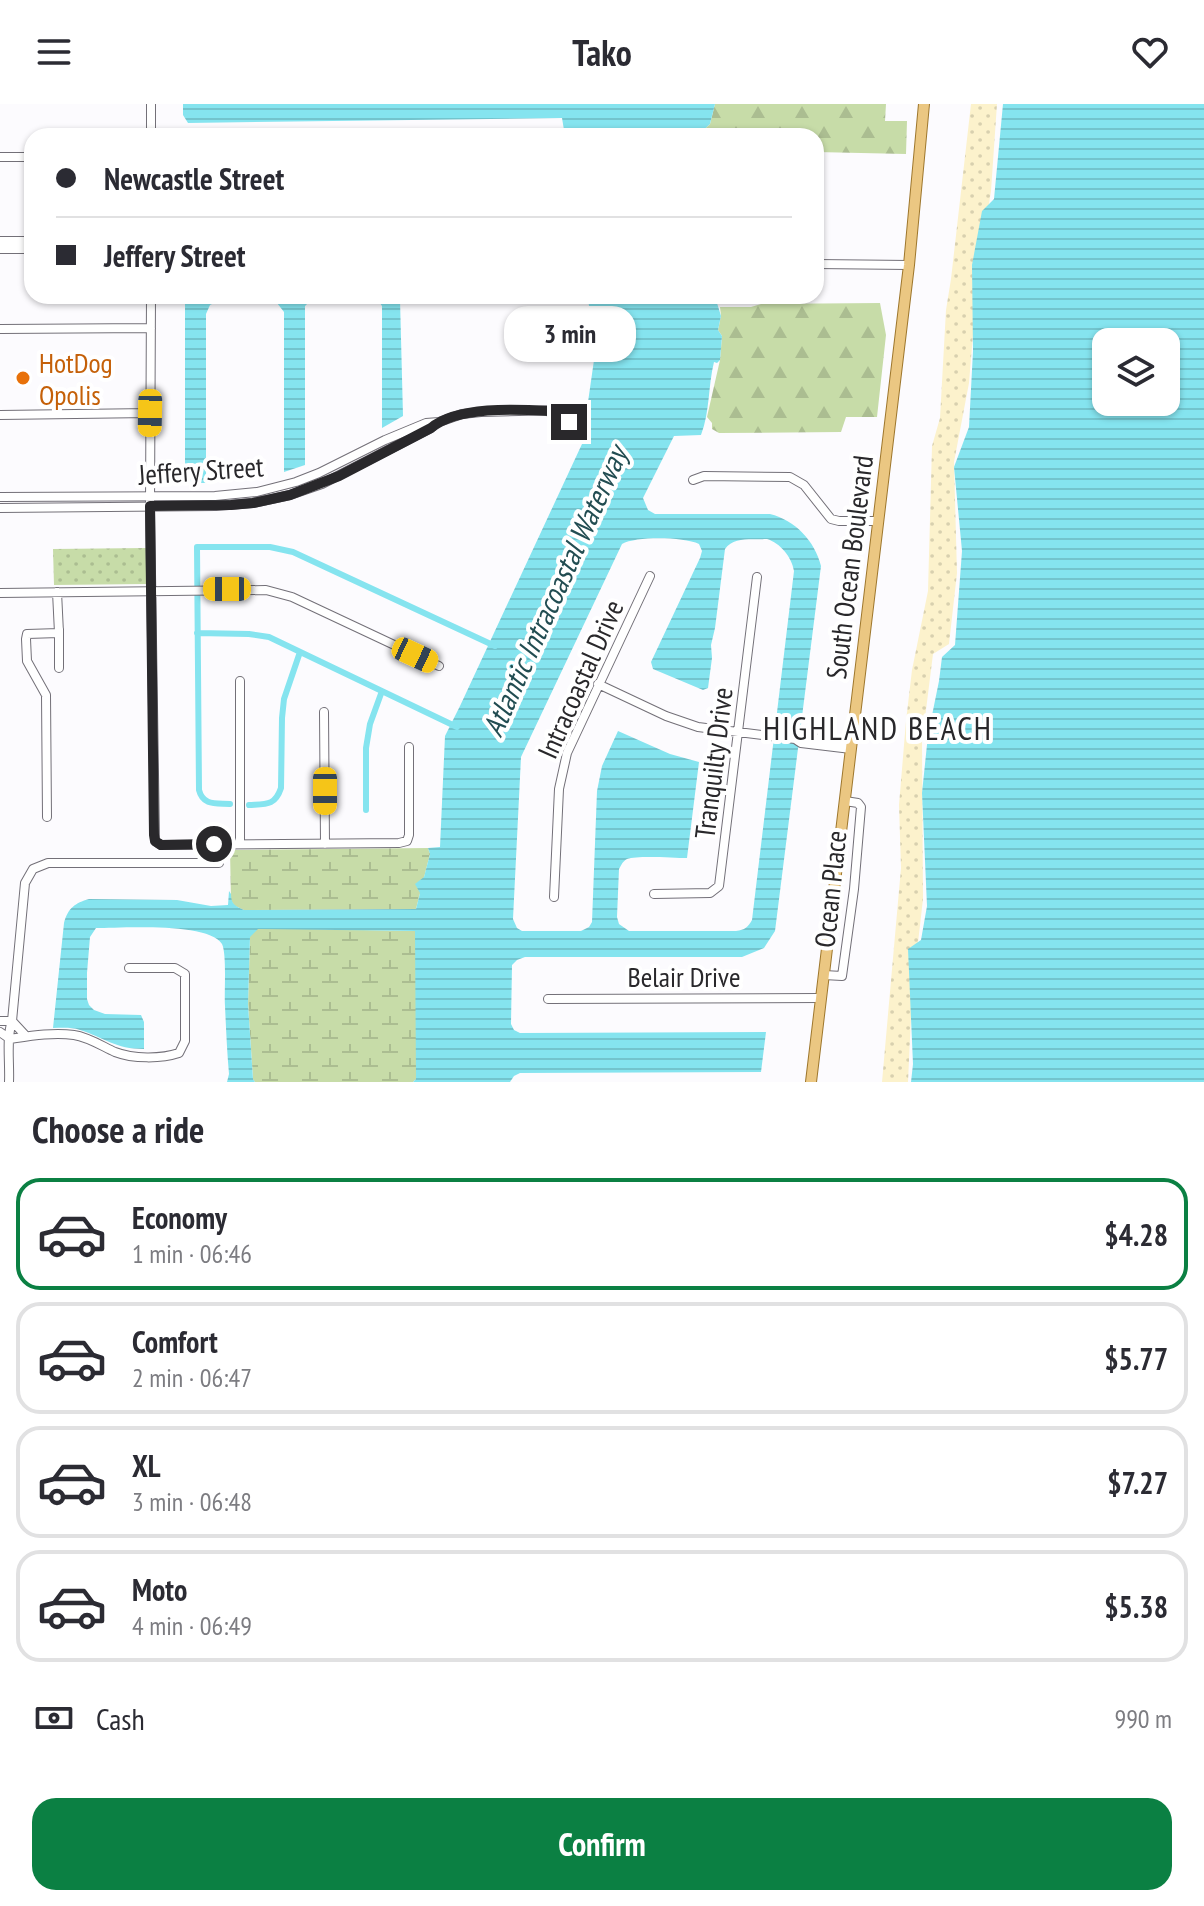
<!DOCTYPE html>
<meta charset="utf-8">
<style>
body{margin:0;font-family:"PT Sans Narrow",sans-serif;background:#f2f2f3;color:#2b2b33;height:100vh;display:flex;flex-direction:column;font-size:30px;white-space:nowrap}
*{box-sizing:border-box;margin:0}
p{font-size:26px;color:#7c7c81}
.icon{flex:none;width:44px;height:44px;fill:none;stroke:currentColor;stroke-width:2;stroke-linecap:round;stroke-linejoin:round}
.map{position:relative;height:978px;overflow:hidden}
.panel{display:flex;flex-direction:column;background:#fff;flex:1}
.panel>*{flex:none}
.top-card{position:absolute;left:24px;top:24px;width:800px;height:176px;border-radius:24px;box-shadow:0 2px 6px #0004;display:grid;align-content:center;height:176px;padding:0 32px;background:#fff}
.buttons{position:absolute;left:1092px;top:224px;display:grid;gap:16px}
.buttons a{display:grid;place-items:center;width:88px;height:88px;border-radius:16px;background:#fff;box-shadow:0 2px 6px #0004;font-size:40px}
.end{position:absolute;width:36px;height:36px;margin:-18px;border:10px solid #29282b;background:#fff;box-shadow:0 0 0 4px #fff}
.from{border-radius:50%}
.bubble{position:absolute;height:56px;border-radius:24px;background:#fff;box-shadow:0 2px 6px #0004;font-size:26px;font-weight:700;line-height:56px;text-align:center}
.car{position:absolute;width:24px;height:48px;margin:-24px -12px;border-radius:10px;box-shadow:0 0 6px 2px #0007;background:linear-gradient(#f5c518 24%,#345 0 40%,#f5c518 0 76%,#345 0 86%,#f5c518 0)}
.top-card b{display:flex;align-items:center;gap:28px;height:76px;font-size:30px}
.top-card b+b{border-top:2px solid #e1e1e2}
.top-card i{width:20px;height:20px;background:#2b2b33}
ul{padding:0;list-style:none}
li{display:flex;align-items:center;gap:24px;height:112px;margin:0 16px 12px;padding:0 16px;border:4px solid #e1e1e2;border-radius:24px}
li div{flex:1}
li b{display:block;font-size:30px}
li em{font-style:normal;font-weight:700}
li.selected{border-color:#0b8043}
li>.icon{width:72px;height:72px;stroke-width:1.5}
h2{padding:0 32px;font-size:36px;line-height:96px}
.pay{display:flex;align-items:center;gap:20px;height:88px;padding:0 32px;font-size:30px}
.pay p{margin-inline-start:auto}
.cta{display:flex;gap:16px;margin-top:auto;padding:16px 32px}
.cta a{flex:1;height:92px;border-radius:24px;background:#0b8043;color:#fff;font-size:32px;font-weight:700;line-height:92px;text-align:center}
header{display:flex;justify-content:space-between;align-items:center;height:104px;padding:0 32px;background:#fff;font-size:36px;font-weight:700}
.map>svg:first-child{display:block}
.grass{fill:url(#grass-dots)}
.forest{fill:url(#forest-firs)}
.wetland{fill:url(#wetland-marsh)}
.sand{fill:url(#sand-dots)}
.water{fill:url(#water-rules);fill-rule:evenodd}
.lines{fill:none;stroke-linecap:round;stroke-linejoin:round}
.canal{stroke:#85e4ef;stroke-width:6}
.minor-casing{stroke:#737078;stroke-width:10}
.major-casing{stroke:#9e772d;stroke-width:12}
.minor{stroke:#fff;stroke-width:8}
.major{stroke:#ebc782;stroke-width:10}
.route{stroke:#29282b;stroke-width:10}
.food-dot{fill:#e8710a;stroke:#fff;stroke-width:3}
.labels{text-anchor:middle;dominant-baseline:central;stroke-width:8;stroke-linejoin:round;paint-order:stroke}
.food-label{font-size:28px;fill:#c56008;stroke:#fff;text-anchor:start}
.street-label{font-size:28px;fill:#29282b;stroke:#fff}
.water-label{font-size:30px;font-style:italic;fill:#224d52;stroke:#fff}
.quarter-label{font-size:32px;letter-spacing:2px;fill:#29282b;stroke:#fff}
</style>
<header><svg class="icon" aria-label="menu" viewBox="0 0 24 24"><path d="M4 6h16M4 12h16M4 18h16"/></svg>Tako<svg class="icon" aria-label="heart" viewBox="0 0 24 24"><path d="M12 20l-8-8c-3-5 5-10 8-4 3-6 11-1 8 4z"/></svg></header>
<div class="map">
<svg width="1204" height="978" viewBox="0 0 1204 978">
<defs>
<pattern id="grass-dots" width="8" height="8" patternUnits="userSpaceOnUse" patternTransform="scale(2)"><rect width="8" height="8" fill="#c7dca8"/><path d="M2 2h.1M6 6h.1" fill="none" stroke="#abbd91" stroke-width="1.8" stroke-linecap="round"/></pattern>
<pattern id="forest-firs" width="22" height="20" patternUnits="userSpaceOnUse" patternTransform="scale(2)"><rect width="22" height="20" fill="#c7dca8"/><path d="M5 1l3.5 6h-7zM16 11l3.5 6h-7z" fill="#abbd91"/></pattern>
<pattern id="wetland-marsh" width="20" height="14" patternUnits="userSpaceOnUse" patternTransform="scale(2)"><rect width="20" height="14" fill="#c7dca8"/><path d="M1 5h8M5 5V1M11 12h8M15 12V8" fill="none" stroke="#abbd91"/></pattern>
<pattern id="sand-dots" width="8" height="8" patternUnits="userSpaceOnUse" patternTransform="scale(2)"><rect width="8" height="8" fill="#fcf2cc"/><path d="M2 2h.1M6 6h.1" fill="none" stroke="#d8d0af" stroke-width="1.8" stroke-linecap="round"/></pattern>
<pattern id="water-rules" width="6" height="5" patternUnits="userSpaceOnUse" patternTransform="scale(2)"><rect width="6" height="5" fill="#85e4ef"/><path d="M0 2.5h6" fill="none" stroke="#73c4cd"/></pattern>
</defs>
<rect width="100%" height="100%" fill="#fcfbfe"/>
<path class="grass" d="M146 444 147 480 54 481 53 445Z"/>
<path class="forest" d="M715 0H886L885 17H907L906 50 816 48V32H697L710 20Z
M880 199 886 231 877 313H846L841 328 719 329 712 325V319L707 313 720 256 722 232 718 226 721 212 720 203H751L761 200Z"/>
<path class="wetland" d="M428 744 430 750 416 805 244 806 235 802 231 797 230 746Z
M258 824 416 827V975L413 978H255L253 975 248 900 250 832Z"/>
<path class="sand" d="M971 0H997L991 87 978 170 969 279 954 358 957 469 949 540 933 550 922 638 923 795 912 891 908 978H882L901 764 899 701 906 617 912 566 928 487 932 342 940 314 946 206 951 175Z"/>
<path class="water" d="M183 0H715L710 20 697 32H565L562 14 188 19 183 11Z
M1003 0H1204V978H911L913 960 908 845 921 836 927 802 922 689 928 631 939 577 942 553 955 541 962 447 954 363 969 323 973 247 972 161 982 107 994 95ZM1106 238H1166V298H1106Z
M185 192H718L717 199 721 212 718 226 722 232 720 256 717 259 714 258C708 282 710 308 701 331L674 332 643 394 648 406 655 410H770C795 416 815 437 821 462L775 827 764 844 742 853H525L517 856 512 861 511 920 514 926 520 929 766 928 761 968 520 969 514 972 510 978H413L416 975 415 827 258 825 250 833 248 900 253 975 255 978H227L229 970C227 947 226 924 225 902 224 888 227 851 222 840 209 818 121 824 96 824L90 833 87 869V895L89 901 94 906 105 910 141 911 144 918V945C115 945 105 934 80 926 71 923 62 924 53 924L64 819C68 804 75 799 89 795L177 796 211 802 228 801 229 787 231 790C231 800 235 802 244 806L416 805 420 789 415 780 424 773 430 750 428 744 440 743 445 632 460 602 582 340 596 242 588 196 400 195 403 312 382 324V202L380 199 377 197H310L305 202V361L284 368V208L277 199 273 197H218L210 201 206 210V379H185ZM767 435C780 439 792 453 794 467L752 816C748 823 745 826 736 827H629L619 820 617 813 619 765C622 760 622 758 627 755 638 751 674 754 687 754L699 658 670 650 618 627 602 662 597 687 592 818 589 823 581 827H522L517 824 513 815 521 653 622 440C637 432 683 433 699 440L702 447 700 454 651 558 653 565 703 586 708 584 712 554 711 541 715 524 725 445C734 432 752 436 767 435Z"/>
<g class="lines">
<path class="canal" d="M197 529 249 530 269 533 457 623
M230 700C216 699 203 702 199 686L197 443H270L293 448 495 542
M249 701C266 700 275 702 281 684L282 614 284 595 300 548
M366 706V644L370 620 382 587"/>
<defs>
<path id="minor" d="M151 32V0
M0 53H32
M0 137H32
M0 145H32
M816 160 909 161
M151 192 150 402 155 737 161 741 399 739 407 737 409 731V643
M0 225 151 224
M0 311 150 309
M693 376 704 372 790 373 804 381 831 415 839 417H878
M0 393 215 392 257 388 296 378 319 369 385 336 426 319 439 318 462 310 481 308 563 306 569 311V318L560 319 549 307
M0 404 216 402 253 399 290 391 322 380 431 324 438 318
M0 489 266 486 292 493 439 562
M59 525V564
M240 577V740
M598 580 666 612 698 623 795 635 801 639 851 645
M324 608 325 740
M795 635 800 633 852 638
M47 713 46 591 27 557 26 535 27 530 59 529 57 488
M654 790 710 789 719 782 757 473
M554 793 559 685 567 649 650 472
M824 871 842 872 854 785 861 703 858 699 845 697
M548 895 821 894
M0 917H12L25 931
M0 928 10 935C30 932 53 928 74 931 88 933 102 942 115 948 133 955 161 955 179 949L185 937V870L175 864H129
M9 978C10 960 6 933 12 917L25 779 33 765 48 759H219"/>
<path id="major" d="M811 978 909 161 924 0"/>
</defs>
<use href="#minor" class="minor-casing"/>
<use href="#major" class="major-casing"/>
<use href="#minor" class="minor"/>
<use href="#major" class="major"/>
</g>
<g class="lines">
<path class="route" d="M214 740 161 741 155 737 154 731 150 402 231 401 253 399 290 391 339 372 431 324C457 302 516 305 549 307L560 319 569 318"/>
</g>
<circle class="food-dot" cx="23" cy="274" r="8"/>
<g class="labels">
<g class="food-label">
<text x="39" y="258">HotDog<tspan x="39" dy="32">Opolis</tspan></text>
</g>
<g class="street-label">
<text transform="translate(201 366) rotate(-4)">Jeffery Street</text>
<text transform="translate(849 463) rotate(-83)">South Ocean Boulevard</text>
<text transform="translate(580 575) rotate(-66)">Intracoastal Drive</text>
<text transform="translate(713 659) rotate(-83)">Tranquilty Drive</text>
<text transform="translate(830 785) rotate(-84)">Ocean Place</text>
<text x="684" y="872">Belair Drive</text>
</g>
<g class="water-label">
<text transform="translate(554 487) rotate(-66)">Atlantic Intracoastal Waterway</text>
</g>
<g class="quarter-label">
<text x="878" y="624">HIGHLAND BEACH</text>
</g>
</g>
</svg>
<div class="buttons">
<a><svg class="icon" aria-label="layers" viewBox="0 0 24 24"><path d="M12 4l9 5-9 5-9-5zM3 14l9 5 9-5"/></svg></a>
</div>
<i class="end from" style="left:214px;top:740px"></i>
<i class="end" style="left:569px;top:318px"></i>
<div class="bubble" style="left:504px;top:202px;width:132px">3 min</div>
<i class="car" style="left:150px;top:309px;rotate:181deg"></i>
<i class="car" style="left:227px;top:485px;rotate:270deg"></i>
<i class="car" style="left:415px;top:551px;rotate:115deg"></i>
<i class="car" style="left:325px;top:687px;rotate:180deg"></i>
<div class="top-card">
<b><i class="from"></i>Newcastle Street</b>
<b><i></i>Jeffery Street</b>
</div>
</div>
<section class="panel">
<h2>Choose a ride</h2>
<ul>
<li class="selected"><svg class="icon" aria-label="car" viewBox="0 0 24 24"><path d="M5 17H2v-5l4-1 3-4h7l3 4 3 1v5h-3M9 17h6M6 11h13"/><circle cx="7" cy="17" r="2"/><circle cx="17" cy="17" r="2"/></svg><div><b>Economy</b><p>1 min · 06:46</p></div><em>$4.28</em></li>
<li><svg class="icon" aria-label="car" viewBox="0 0 24 24"><path d="M5 17H2v-5l4-1 3-4h7l3 4 3 1v5h-3M9 17h6M6 11h13"/><circle cx="7" cy="17" r="2"/><circle cx="17" cy="17" r="2"/></svg><div><b>Comfort</b><p>2 min · 06:47</p></div><em>$5.77</em></li>
<li><svg class="icon" aria-label="car" viewBox="0 0 24 24"><path d="M5 17H2v-5l4-1 3-4h7l3 4 3 1v5h-3M9 17h6M6 11h13"/><circle cx="7" cy="17" r="2"/><circle cx="17" cy="17" r="2"/></svg><div><b>XL</b><p>3 min · 06:48</p></div><em>$7.27</em></li>
<li><svg class="icon" aria-label="car" viewBox="0 0 24 24"><path d="M5 17H2v-5l4-1 3-4h7l3 4 3 1v5h-3M9 17h6M6 11h13"/><circle cx="7" cy="17" r="2"/><circle cx="17" cy="17" r="2"/></svg><div><b>Moto</b><p>4 min · 06:49</p></div><em>$5.38</em></li>
</ul>
<div class="pay"><svg class="icon" aria-label="cash" viewBox="0 0 24 24"><path d="M3 7h18v10H3z"/><circle cx="12" cy="12" r="2"/></svg>Cash<p>990 m</p></div>
<div class="cta"><a>Confirm</a></div>
</section>
